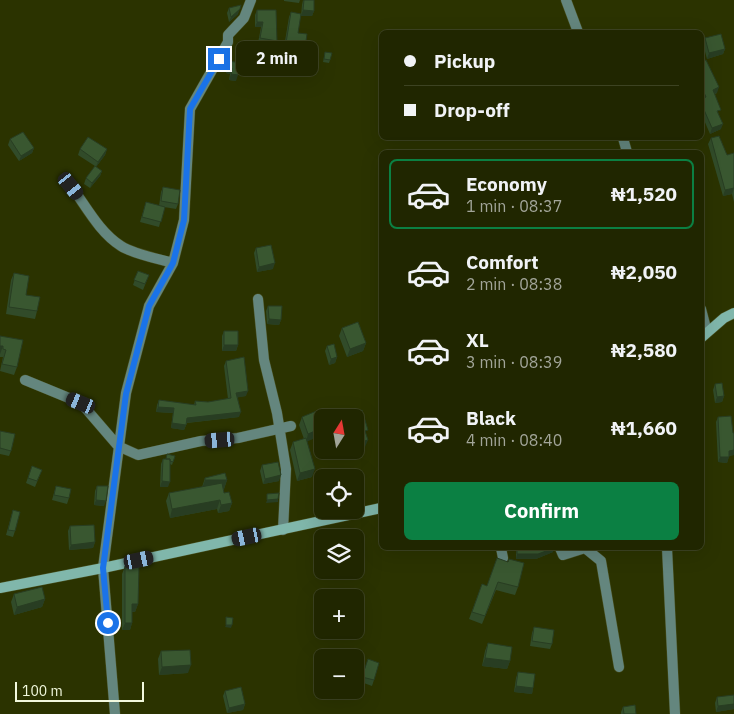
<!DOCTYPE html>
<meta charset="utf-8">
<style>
body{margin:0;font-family:"IBM Plex Sans",sans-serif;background:#2d320f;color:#f1f3f6;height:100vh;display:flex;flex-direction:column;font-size:19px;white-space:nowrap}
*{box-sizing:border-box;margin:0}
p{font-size:16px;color:#a2a599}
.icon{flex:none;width:28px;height:28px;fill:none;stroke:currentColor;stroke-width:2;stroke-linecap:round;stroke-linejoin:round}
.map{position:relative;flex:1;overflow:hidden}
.panel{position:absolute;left:379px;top:150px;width:325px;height:400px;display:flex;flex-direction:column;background:#202600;border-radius:8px;box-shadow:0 5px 20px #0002,0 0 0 1px #3d4322}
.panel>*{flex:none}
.top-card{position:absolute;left:379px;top:30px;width:325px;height:110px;border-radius:8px;box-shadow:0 5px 20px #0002,0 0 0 1px #3d4322;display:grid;align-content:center;height:110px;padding:0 25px;background:#202600}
.needle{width:32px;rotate:11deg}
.controls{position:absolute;left:314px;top:409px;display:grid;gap:10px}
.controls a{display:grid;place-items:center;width:50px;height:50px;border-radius:8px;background:#202600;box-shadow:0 5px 20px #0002,0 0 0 1px #3d4322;font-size:25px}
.scale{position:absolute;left:15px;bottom:12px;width:129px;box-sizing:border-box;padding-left:5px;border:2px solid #f2f9de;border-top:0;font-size:14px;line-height:18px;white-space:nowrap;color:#f2f9de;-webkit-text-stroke:4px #2b3300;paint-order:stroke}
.end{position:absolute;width:22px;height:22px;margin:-11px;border:6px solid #1a73e8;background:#fff;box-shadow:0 0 0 2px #fff}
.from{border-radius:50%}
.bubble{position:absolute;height:35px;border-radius:8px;background:#202600;box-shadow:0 5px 20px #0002,0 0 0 1px #3d4322;font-size:16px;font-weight:700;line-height:35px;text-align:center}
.car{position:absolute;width:15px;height:30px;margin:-15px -8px;border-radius:6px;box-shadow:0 0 4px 1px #0007;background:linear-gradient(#222 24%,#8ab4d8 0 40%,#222 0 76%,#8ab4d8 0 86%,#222 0)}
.top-card b{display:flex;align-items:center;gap:18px;height:48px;font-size:19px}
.top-card b+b{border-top:1px solid #3d4322}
.top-card i{width:12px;height:12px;background:#f1f3f6}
ul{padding:9px 0 0;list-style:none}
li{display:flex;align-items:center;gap:15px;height:70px;margin:0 10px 8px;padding:0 15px;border:2px solid transparent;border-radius:8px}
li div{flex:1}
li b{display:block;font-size:19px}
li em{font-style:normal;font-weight:700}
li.active{border-color:#0b8043}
li>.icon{width:45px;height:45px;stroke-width:1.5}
.button{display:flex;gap:10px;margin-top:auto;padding:10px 25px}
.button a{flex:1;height:58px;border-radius:8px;background:#0b8043;color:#fff;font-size:20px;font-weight:700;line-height:58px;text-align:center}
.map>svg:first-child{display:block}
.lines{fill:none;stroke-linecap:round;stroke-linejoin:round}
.street-casing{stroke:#474f1f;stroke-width:11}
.secondary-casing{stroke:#474f1f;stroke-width:11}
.street{stroke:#64867e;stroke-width:10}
.secondary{stroke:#80b7ab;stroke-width:10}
.wall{fill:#314b29}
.shaded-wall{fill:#283d22}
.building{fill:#395730;stroke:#283d22}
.route{stroke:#1a73e8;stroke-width:6}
</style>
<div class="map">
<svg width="734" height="714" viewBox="0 0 734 714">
<rect width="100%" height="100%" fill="#2b3300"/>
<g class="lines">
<defs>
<path id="street" d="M566 0 578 32
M623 138 627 152
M71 186C86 206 99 232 121 246 133 254 159 259 173 263
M258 299 264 360 277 413 286 469 283 530
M701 309 707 332
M25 380 81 403 118 446 138 455 201 441 238 438 291 426
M501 548 503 558
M560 548 563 555 585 548 601 561 619 667
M667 548 675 714
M115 714 103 568 126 393 149 306 173 263 184 220 190 109 228 42V35L244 18 251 0"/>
<path id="secondary" d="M701 338 724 318 734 313
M0 588 103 568 381 508"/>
</defs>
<use href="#street" class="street-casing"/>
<use href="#secondary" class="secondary-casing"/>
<use href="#street" class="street"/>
<use href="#secondary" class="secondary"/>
</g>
<path class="wall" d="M284 0H300L299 3 284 1Z
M303 0 314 11 312 16H301L302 5Z
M229 8 238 14 229 22 227 13Z
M257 10 277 41 275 46 258 43 261 27H255V15Z
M291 12 303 52 286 50 284 47 289 17Z
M705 38 725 49 723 54 707 59 703 44Z
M325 52 330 60 329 63 323 62Z
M229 61 236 81 229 80 230 74 226 73Z
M701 61 717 93 715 94 721 129 710 134 701 113V99L703 98 701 96Z
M711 138 727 155 734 153V202L732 194 723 196 708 144Z
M10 139 34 148 32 153 19 161 8 145Z
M80 149H107L105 155 96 167 102 171 100 176 90 188 84 184 86 178 95 166 78 155Z
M163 187 178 204 176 209 164 207 159 227 140 222 146 202 159 206 161 192Z
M256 248 273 269 257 272 254 253Z
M138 271 149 275 143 290 133 285Z
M14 273 26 295 37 311 35 319 6 314 11 280Z
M268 306 281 320 279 325 267 324 266 311Z
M342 328 366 343 363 351 347 357 339 336Z
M224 331 238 345 236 351H222V336Z
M0 336 17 367 14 375 0 371 3 357H0Z
M327 346 337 357 335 363 329 365 325 351Z
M226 361 246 396 238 397 239 417 187 423 184 430 171 428 173 413 156 412 157 405 159 400 194 405 195 401 208 402 228 399 224 366Z
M715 384 724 396 722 402 715 403 713 390Z
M302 417 322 418V435L307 441 312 477 297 481 290 450 293 442 304 439 299 425Z
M718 417 733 433H734V455L729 456 727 463 718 462 716 422Z
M0 431 11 451 9 456 0 454Z
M175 456 172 465 170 464 168 487H160L161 464 163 459H165Z
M262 465 279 481 263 484 260 471Z
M32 466 42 470 35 487 26 483Z
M205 478 227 480 224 489V493L232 503 229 511 218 513 217 509 170 518 166 501 169 493 202 487Z
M56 486 69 498 67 504 52 500Z
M97 486 104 506 94 505 95 491Z
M13 510 15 531 13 537 6 535Z
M70 526 95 542 93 548 69 550 68 531Z
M517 548 553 552 536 559H516V552Z
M497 558 518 587 515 595 496 590 482 624 469 619 482 584 487 586Z
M125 566 138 604 135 612H132V623L130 630H122V574Z
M14 594 45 599 42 607 14 615 11 602Z
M534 627 552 644 550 649 530 646 532 633Z
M488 643 510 661 507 669 482 666 485 651Z
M161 651 188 673 159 675 158 659Z
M368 659 374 680 372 686 361 682Z
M518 672 533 688 532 694 514 692 516 678Z
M225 691 245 704 243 710 227 713 223 696Z
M717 697 734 709 716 712 715 703Z
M623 707 636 714H621V712Z"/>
<path class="shaded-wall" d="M240 9 238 14 229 22 231 17Z
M303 10 314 11 312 16H301Z
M257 22H263L261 27H255Z
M288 45 305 48 303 52 286 50Z
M725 49 723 54 707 59 709 53Z
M228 68H232L230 74 226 73Z
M231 74 238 75 236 81 229 80Z
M719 87 717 93 711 95 713 90Z
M723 124 721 129 710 134 712 128Z
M34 148 32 153 19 161 21 156Z
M107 149 105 155 96 167 98 162Z
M102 171 100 176 90 188 92 183Z
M734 188 732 194 723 196 725 190Z
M275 263 273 269 257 272 259 267Z
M269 319 281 320 279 325 267 324Z
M366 343 363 351 347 357 350 349Z
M224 345H238L236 351H222Z
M0 346H3L0 354Z
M337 357 335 363 329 365 331 359Z
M248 391 246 396 235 398 236 393Z
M724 396 722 402 715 403 717 397Z
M158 407 174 408 173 413 156 412Z
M241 412 239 417 185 423 187 418Z
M172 423 186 425 184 430 171 428Z
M322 428V435L306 442 308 434Z
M368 440 365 447 350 452 351 450H355V444Z
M734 450V455L727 456 729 451Z
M720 457H729L727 463 718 462Z
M315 469 312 477 297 481 300 473Z
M281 475 279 481 263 484 265 479Z
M205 480H227L224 489 202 488Z
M162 481 170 482 168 487H160Z
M278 499V502L266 503 267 500Z
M96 500 106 501 104 506 94 505Z
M220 500 217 509 170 518 172 509Z
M232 503 229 511 218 513 221 505Z
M95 542 93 548 69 550 71 545Z
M554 548 553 552 536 559H516L517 554Z
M45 599 42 607 14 615 17 607Z
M132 604H138L135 612 129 611Z
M125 623H132L130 630H122Z
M226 625H232L231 628 225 627Z
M485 658 510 661 507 669 482 666Z
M191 665 188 673 159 675 162 667Z
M516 686 533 688 532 694 514 692Z
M245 704 243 710 227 713 229 708Z
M734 704V709L716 712 718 706Z"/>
<path class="building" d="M304 0H314V11L303 10Z
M241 5 240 9 231 17 229 8Z
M257 10H276L277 41 260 38 263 22H257Z
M291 12 301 14 298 33 307 34 305 48 288 45 286 43Z
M721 34 725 49 709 53 705 38Z
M325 52 332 53 330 60 324 59Z
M706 60 719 87 713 90 721 110 717 111 723 124 712 128 701 103V99L706 97 701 86V61Z
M229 61 240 63 238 75 231 74 232 68H228Z
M23 132 34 148 21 156 10 139Z
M719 136 727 155 734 153V188L725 190 711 138Z
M88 137 107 149 98 162 80 149Z
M95 166 102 171 92 183 86 178Z
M163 187 180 190 178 204 161 201Z
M146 202 165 207 161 222 142 217Z
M271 245 275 263 259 267 256 248Z
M138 271 149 275 145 284 134 280Z
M14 273 29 276 26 295 40 297 37 311 9 307Z
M268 306H282L281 320 269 319Z
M358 322 366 343 350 349 342 328Z
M224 331H238V345H224Z
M0 336 23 340 17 367 2 364 6 350 3 349V346H0Z
M334 344 337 357 331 359 327 346Z
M244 357 248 391 236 393 241 412 187 418 186 425 172 423 174 408 158 407 159 400 196 405 195 401 208 402 231 398 226 361Z
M722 383 724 396 717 397 715 384Z
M319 410 322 418V428L308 434 302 417Z
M362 410 368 430 365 431 368 440 355 444V418H346L345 415Z
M731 416 733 433H734V450L729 451V457H720L718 417Z
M0 431 15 434 11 451 0 448Z
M306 438 315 469 300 473 293 442Z
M167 454 175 456 173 462 170 461V459H166Z
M163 459H170V482L162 481Z
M278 462 281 475 265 479 262 465Z
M32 466 42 470 37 481 28 478Z
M225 473 227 480H205V478Z
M222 483 224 493 229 492 232 503 221 505 220 500 172 509 169 493Z
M56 486 71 489 69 498 54 495Z
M97 486H108L106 501 96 500Z
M279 493 278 499 267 500V494Z
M13 510 20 512 15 531 8 530Z
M94 525 95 542 71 545 70 526Z
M517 548H554L538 554H517Z
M497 558 508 562 509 559 524 563 518 587 498 582 485 616 472 612 482 584 487 586Z
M125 566 139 567 138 604H132V623H125Z
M42 587 45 599 17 607 14 594Z
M226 617 233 618 232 625H226Z
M534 627 554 630 552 644 532 641Z
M488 643 512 647 510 661 485 658Z
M190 650 191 665 162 667 161 651Z
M368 659 379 663 374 680 362 677Z
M518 672 535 674 533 688 516 686Z
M241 687 245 704 229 708 225 691Z
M734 695V704L718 706 717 697Z
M635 705 636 714H624L623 707Z"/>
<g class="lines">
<path class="route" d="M108 623 103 568 126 394 149 306 173 263 184 220 190 109 219 59"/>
</g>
</svg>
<div class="controls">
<a><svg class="needle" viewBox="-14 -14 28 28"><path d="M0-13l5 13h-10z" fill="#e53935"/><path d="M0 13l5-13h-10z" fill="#a2a599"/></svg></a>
<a><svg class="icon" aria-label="locate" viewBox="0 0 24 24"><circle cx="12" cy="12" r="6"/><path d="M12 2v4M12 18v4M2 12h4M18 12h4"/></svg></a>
<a><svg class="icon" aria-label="layers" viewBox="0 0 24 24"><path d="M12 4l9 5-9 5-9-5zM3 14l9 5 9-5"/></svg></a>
<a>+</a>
<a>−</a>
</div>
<div class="scale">100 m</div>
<i class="end from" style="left:108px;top:623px"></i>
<i class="end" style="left:219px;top:59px"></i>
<div class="bubble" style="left:236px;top:41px;width:82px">2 min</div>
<i class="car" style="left:71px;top:186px;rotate:141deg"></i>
<i class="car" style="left:81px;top:403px;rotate:292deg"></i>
<i class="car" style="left:220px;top:440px;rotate:265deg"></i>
<i class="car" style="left:247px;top:537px;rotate:258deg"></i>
<i class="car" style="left:139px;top:560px;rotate:78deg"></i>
<div class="top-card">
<b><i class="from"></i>Pickup</b>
<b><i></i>Drop-off</b>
</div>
<section class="panel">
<ul>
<li class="active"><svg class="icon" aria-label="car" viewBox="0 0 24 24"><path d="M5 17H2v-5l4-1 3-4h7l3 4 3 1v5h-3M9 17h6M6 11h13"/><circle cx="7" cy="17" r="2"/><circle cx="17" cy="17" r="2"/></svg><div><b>Economy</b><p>1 min · 08:37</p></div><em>₦1,520</em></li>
<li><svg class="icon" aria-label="car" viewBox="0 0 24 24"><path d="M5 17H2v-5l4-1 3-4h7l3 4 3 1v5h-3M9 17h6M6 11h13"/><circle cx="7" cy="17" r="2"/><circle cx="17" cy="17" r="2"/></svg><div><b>Comfort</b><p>2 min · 08:38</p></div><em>₦2,050</em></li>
<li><svg class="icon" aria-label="car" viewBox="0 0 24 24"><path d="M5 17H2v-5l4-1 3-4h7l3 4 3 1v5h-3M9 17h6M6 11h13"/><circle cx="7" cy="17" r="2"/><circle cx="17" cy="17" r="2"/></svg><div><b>XL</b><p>3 min · 08:39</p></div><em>₦2,580</em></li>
<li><svg class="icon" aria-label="car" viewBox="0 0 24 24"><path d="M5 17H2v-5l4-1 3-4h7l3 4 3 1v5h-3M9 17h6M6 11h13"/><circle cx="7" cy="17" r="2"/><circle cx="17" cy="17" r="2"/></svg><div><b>Black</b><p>4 min · 08:40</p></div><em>₦1,660</em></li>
</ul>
<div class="button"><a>Confirm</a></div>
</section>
</div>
